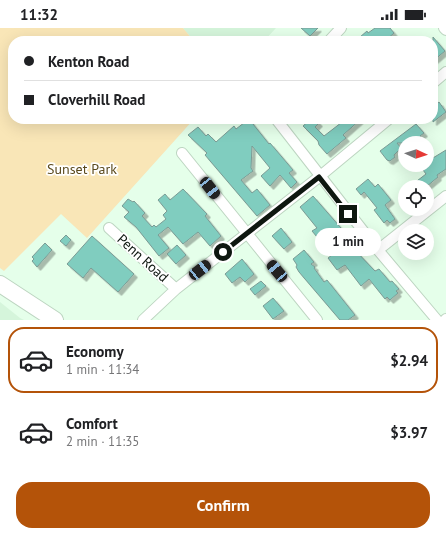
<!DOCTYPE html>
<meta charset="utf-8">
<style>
body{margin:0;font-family:"PT Sans",sans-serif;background:#f2f2f2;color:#202124;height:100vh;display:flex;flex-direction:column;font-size:15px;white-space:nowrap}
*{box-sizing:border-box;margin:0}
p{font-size:13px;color:#757577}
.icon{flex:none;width:22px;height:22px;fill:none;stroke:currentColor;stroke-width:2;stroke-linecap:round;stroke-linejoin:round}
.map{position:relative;height:292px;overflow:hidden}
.panel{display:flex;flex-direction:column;background:#fff;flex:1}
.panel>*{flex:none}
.hud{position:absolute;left:8px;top:8px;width:430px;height:88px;border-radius:16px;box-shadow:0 4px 16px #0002;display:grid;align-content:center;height:88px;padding:0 16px;background:#fff}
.needle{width:26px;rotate:93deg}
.buttons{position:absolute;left:398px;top:108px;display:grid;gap:8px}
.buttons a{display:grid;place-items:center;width:36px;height:36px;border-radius:50%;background:#fff;box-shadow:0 4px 16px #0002;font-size:20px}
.end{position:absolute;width:18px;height:18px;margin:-9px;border:5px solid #0e1710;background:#fff;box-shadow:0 0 0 2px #fff}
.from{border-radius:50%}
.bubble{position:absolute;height:28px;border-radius:14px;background:#fff;box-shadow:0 4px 16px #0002;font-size:13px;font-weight:600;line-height:28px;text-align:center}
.car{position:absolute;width:12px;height:24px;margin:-12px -6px;border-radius:5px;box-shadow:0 0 3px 1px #0007;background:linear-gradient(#222 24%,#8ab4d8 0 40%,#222 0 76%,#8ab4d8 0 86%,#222 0)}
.hud b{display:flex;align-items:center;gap:14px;height:38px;font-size:15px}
.hud b+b{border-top:1px solid #e0e0e0}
.hud i{width:10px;height:10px;background:#202124}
ul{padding:7px 0 0;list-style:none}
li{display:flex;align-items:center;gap:12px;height:66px;margin:0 8px 6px;padding:0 8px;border:2px solid transparent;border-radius:16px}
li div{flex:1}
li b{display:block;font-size:15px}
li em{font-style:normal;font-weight:600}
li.current{border-color:#b45309}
li>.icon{width:36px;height:36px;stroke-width:1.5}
.primary-button{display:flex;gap:8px;margin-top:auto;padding:8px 16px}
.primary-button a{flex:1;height:46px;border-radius:16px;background:#b45309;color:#fff;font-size:16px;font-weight:600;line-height:46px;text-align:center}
.status{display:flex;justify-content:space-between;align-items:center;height:28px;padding:0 20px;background:#fff;direction:ltr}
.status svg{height:11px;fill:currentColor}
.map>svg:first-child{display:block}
.built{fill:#d5f5db}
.green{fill:#f9e6b7}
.building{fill:#80cdbf;stroke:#7b9b95;filter:url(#shadow)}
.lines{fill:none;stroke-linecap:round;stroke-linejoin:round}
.minor-casing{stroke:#bdd5c1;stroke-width:12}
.primary-casing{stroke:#bdd5c1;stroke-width:18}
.minor{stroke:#fff;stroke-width:10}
.primary{stroke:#fff;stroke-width:16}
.route{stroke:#0e1710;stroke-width:5}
.labels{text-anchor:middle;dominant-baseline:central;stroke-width:3.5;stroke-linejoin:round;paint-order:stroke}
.park-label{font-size:14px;fill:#5a491c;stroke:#fff}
.street-label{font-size:14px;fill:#0e1710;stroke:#fff}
</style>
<div class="status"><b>11:32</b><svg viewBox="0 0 49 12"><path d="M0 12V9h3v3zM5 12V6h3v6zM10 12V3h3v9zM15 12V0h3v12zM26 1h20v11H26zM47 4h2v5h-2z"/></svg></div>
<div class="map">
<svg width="446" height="292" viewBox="0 0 446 292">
<defs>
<filter id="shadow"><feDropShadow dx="3.5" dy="3.5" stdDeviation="0" flood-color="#0004"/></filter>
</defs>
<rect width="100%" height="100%" fill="#e5ffea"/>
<path class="built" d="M183 0H276L264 13H194Z
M0 274 20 290 24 292H0Z"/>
<path class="green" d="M0 0H183L194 13H13V91H194L87 210 61 186 4 243 0 240Z"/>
<path class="building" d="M301 0H318L310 8Z
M375 0H390L394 5 385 13H363L360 9 367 3 368 5Z
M433 9 445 23 433 33Z
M439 74 446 84 433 94V79Z
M249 91 269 116 270 115 293 142 289 145 297 154 291 160 280 147 270 158 261 148 270 140 252 118 251 140 253 143 241 152 252 165 257 161 270 177 257 188 205 127 207 125 188 107 198 99 206 108 208 106 216 114 234 98 236 101Z
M311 91H315L319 95 315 99 324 108 346 91H361L343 107 346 110 327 126 319 117 318 113 303 98Z
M416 96 424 105 420 108 422 111 418 115H397L401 120 394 127 395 129 390 133 387 132 380 123Z
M446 122V141L437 147 438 149 426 159H409L426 146 423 142 430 136 428 133Z
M368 151 375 159 378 156 391 172 385 177 395 191 390 195 387 192 384 195 374 182 377 180 364 164 361 167 356 161Z
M183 161 207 186 205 188 221 208 210 218 198 204 183 216 168 199 158 207 169 220 159 228 136 199 124 189 129 184 122 178 128 171 133 174 134 173 145 185 142 188 152 199 154 197 156 199 166 191 163 187 167 183 158 172 165 166 170 172Z
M313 168 341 200 336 204 349 223 353 220 375 243 379 241 390 254 392 253 399 261 396 263 398 265 390 272 387 269 385 271 369 251 361 258 345 237 337 242 328 230 332 227 312 203 317 200 300 179Z
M281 200 292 214 284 221 272 208Z
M66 207 71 212 66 218 60 213Z
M92 208 134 246 118 264 91 240 83 250 67 236Z
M45 215 52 222 37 239 32 233 34 231 32 229Z
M177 217 186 227 176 236 167 226Z
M304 222 314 234 311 236 315 239 314 240 324 254 327 252 355 287 348 292H340L299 244 296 239 297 237 293 231Z
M242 231 254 246 245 254 240 249 232 255 225 246Z
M261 253 266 258 255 267 250 261Z
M273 270 284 283 273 291 263 278Z"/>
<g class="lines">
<defs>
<path id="minor" d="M444 0 446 2
M329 13 341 0
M433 55 446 44
M276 91 378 222 437 292
M182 125 317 292
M109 200 176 261
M378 222 446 168
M143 292 176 261 319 149 389 91
M445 292 446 291"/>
<path id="primary" d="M0 256 55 292"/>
</defs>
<use href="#minor" class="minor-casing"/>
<use href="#primary" class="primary-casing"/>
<use href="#minor" class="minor"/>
<use href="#primary" class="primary"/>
</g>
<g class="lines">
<path class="route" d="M223 224 319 149 348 186"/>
</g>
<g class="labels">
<g class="park-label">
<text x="82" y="141">Sunset Park</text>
</g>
<g class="street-label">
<text transform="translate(143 230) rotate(42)">Penn Road</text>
</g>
</g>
</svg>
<div class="buttons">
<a><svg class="needle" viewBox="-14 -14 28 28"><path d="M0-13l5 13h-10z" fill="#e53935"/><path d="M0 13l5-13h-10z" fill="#757577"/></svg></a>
<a><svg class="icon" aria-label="locate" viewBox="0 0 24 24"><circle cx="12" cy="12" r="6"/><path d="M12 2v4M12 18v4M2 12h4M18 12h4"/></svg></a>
<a><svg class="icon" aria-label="layers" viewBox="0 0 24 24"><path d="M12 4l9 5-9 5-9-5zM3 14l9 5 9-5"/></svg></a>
</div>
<i class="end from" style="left:223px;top:224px"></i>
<i class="end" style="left:348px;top:186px"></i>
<div class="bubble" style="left:315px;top:200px;width:66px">1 min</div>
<i class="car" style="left:210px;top:160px;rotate:142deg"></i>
<i class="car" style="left:200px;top:242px;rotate:52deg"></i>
<i class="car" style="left:277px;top:243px;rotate:320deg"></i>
<div class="hud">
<b><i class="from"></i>Kenton Road</b>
<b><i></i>Cloverhill Road</b>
</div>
</div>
<section class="panel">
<ul>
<li class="current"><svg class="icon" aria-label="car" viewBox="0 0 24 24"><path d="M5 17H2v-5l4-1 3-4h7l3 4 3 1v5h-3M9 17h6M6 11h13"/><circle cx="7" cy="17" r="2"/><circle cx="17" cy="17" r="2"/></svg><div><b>Economy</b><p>1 min · 11:34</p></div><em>$2.94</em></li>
<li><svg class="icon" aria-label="car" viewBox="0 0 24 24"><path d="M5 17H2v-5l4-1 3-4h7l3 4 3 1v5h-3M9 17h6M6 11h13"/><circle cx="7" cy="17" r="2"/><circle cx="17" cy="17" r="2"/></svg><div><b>Comfort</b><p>2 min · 11:35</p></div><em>$3.97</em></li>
</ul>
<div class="primary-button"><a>Confirm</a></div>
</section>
